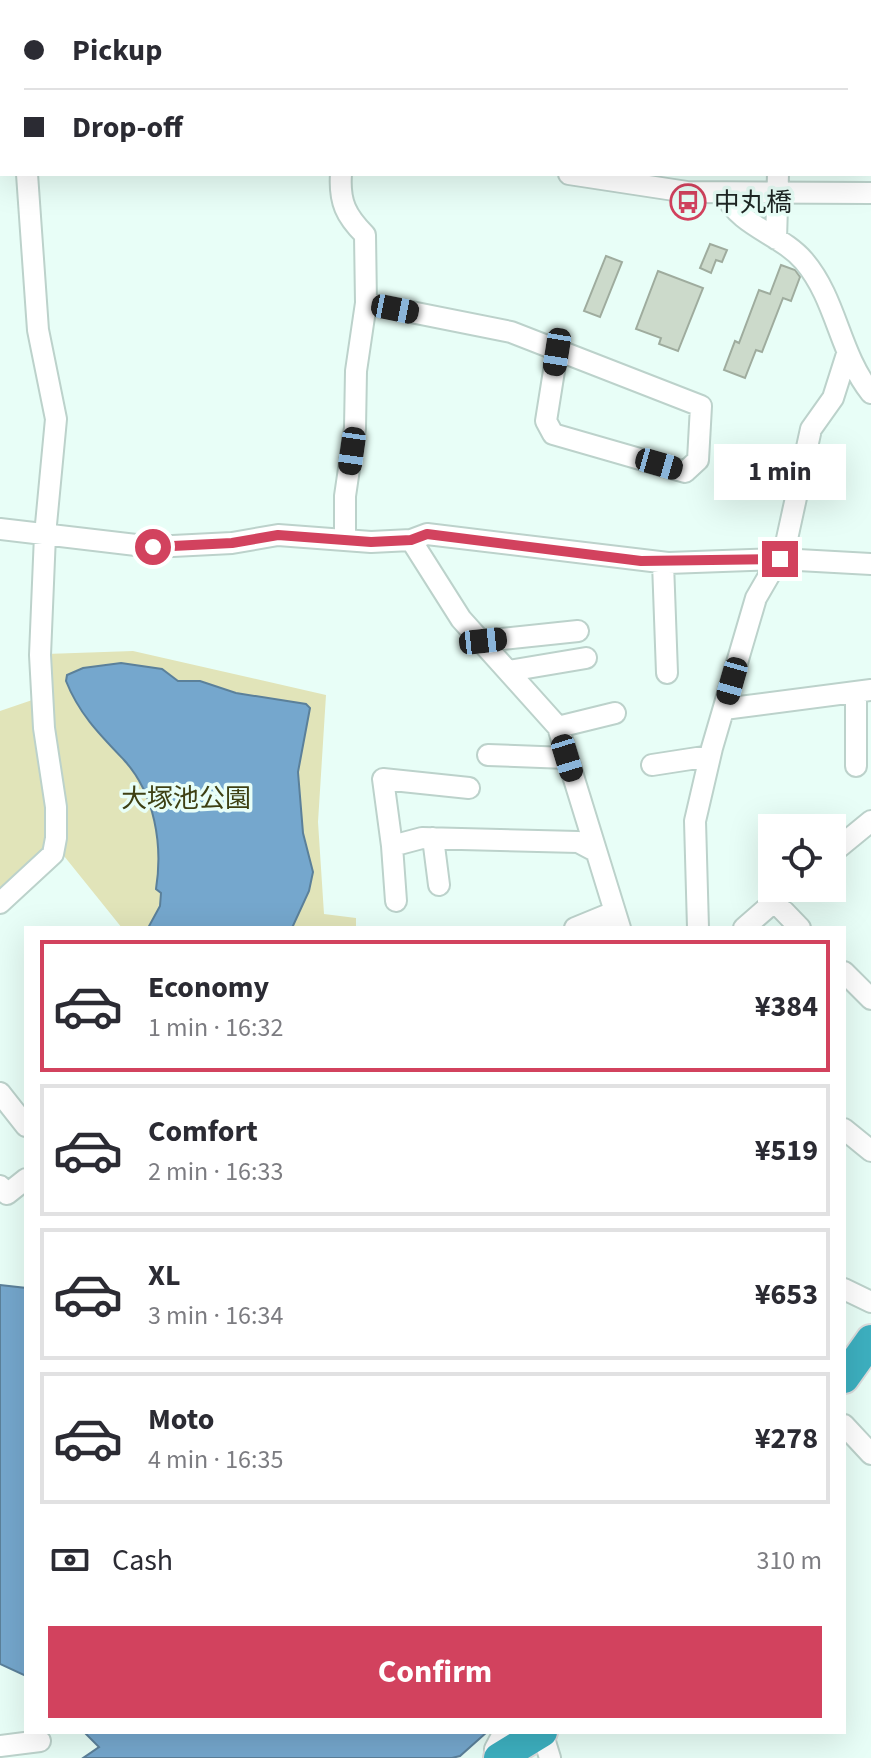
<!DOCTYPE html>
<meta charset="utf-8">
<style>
body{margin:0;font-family:"Source Sans 3","Noto Sans JP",sans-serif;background:#f7f7f7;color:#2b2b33;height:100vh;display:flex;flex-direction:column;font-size:30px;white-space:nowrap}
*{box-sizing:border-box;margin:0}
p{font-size:26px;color:#7c7c81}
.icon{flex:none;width:44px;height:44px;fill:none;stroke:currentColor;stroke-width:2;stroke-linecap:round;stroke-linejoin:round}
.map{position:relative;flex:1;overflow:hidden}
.panel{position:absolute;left:24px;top:926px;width:822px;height:808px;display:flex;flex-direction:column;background:#fff;border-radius:0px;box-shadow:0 8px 32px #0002}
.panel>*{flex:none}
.banner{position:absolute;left:0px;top:0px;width:872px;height:176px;box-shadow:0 8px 32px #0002;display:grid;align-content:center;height:176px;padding:0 24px;background:#fff}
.fabs{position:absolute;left:758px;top:814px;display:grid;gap:16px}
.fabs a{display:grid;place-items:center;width:88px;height:88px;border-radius:0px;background:#fff;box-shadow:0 8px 32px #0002;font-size:40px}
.end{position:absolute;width:36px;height:36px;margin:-18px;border:10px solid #d2425e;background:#fff;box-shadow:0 0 0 4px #fff}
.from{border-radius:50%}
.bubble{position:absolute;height:56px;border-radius:0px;background:#fff;box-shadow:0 8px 32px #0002;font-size:26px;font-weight:700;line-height:56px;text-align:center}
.car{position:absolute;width:24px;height:48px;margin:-24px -12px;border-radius:10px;box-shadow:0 0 6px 2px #0007;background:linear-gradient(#222 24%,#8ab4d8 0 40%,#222 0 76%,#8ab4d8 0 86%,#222 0)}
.banner b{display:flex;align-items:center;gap:28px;height:76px;font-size:30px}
.banner b+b{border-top:2px solid #e1e1e2}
.banner i{width:20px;height:20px;background:#2b2b33}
ul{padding:14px 0 0;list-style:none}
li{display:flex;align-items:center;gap:24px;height:132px;margin:0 16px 12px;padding:0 8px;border:4px solid #e1e1e2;border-radius:0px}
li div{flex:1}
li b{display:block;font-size:30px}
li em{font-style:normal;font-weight:700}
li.active{border-color:#d2425e}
li>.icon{width:72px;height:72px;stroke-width:1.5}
.pay{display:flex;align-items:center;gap:20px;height:88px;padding:0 24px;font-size:30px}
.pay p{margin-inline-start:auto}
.button{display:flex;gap:16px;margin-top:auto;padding:16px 24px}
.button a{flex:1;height:92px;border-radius:0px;background:#d2425e;color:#fff;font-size:32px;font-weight:700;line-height:92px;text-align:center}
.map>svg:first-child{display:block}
.green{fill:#e1e4b9}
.water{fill:#75a7cd;stroke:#5b809a;stroke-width:2}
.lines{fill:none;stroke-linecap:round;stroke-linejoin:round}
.canal{stroke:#75a7cd;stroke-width:14}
.building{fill:#ccdacb;stroke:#9fac9e;stroke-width:2}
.minor-casing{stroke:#bcd2cb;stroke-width:24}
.highway-casing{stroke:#dbdcdc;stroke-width:34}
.minor{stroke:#fff;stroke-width:20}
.highway{stroke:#3db0c0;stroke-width:30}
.route{stroke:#d2425e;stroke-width:10}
.labels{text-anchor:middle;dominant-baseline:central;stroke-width:7;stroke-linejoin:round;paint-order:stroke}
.poi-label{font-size:26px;fill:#1e2624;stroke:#e8fef7;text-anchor:start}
.park-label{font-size:26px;fill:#3e4013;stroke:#e8fef7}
</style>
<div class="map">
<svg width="871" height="1758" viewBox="0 0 871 1758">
<rect width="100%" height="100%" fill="#e8fef7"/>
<path class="green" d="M133 651 326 695 318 822 324 914 356 918V928H122L60 851 49 846 0 889V711L44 696 46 654Z"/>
<path class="water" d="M121 663 162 669 178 681H200L236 693 306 704 310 708 298 772 303 833 313 872 309 891 292 928H148L160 906 161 893 156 889C163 845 155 794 124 760 100 735 79 714 66 681L67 675 83 668Z
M0 1285 26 1288V1676L0 1664Z
M84 1732H487L460 1756 452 1758H83L99 1747Z"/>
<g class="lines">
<path class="canal" d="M868 2V0
M870 162 871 166"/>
</g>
<path class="building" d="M710 244 727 250 722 262 716 260 711 273 700 268Z
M606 256 622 262 600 317 584 311Z
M781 265 795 270 800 277 791 301 783 298 762 352 756 350 745 378 724 370 735 341 739 343 759 290 770 294Z
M658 271 703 288 678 351 659 344 661 338 636 329Z"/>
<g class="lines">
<defs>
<path id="minor" d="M330 0V2
M562 0V2
M769 0V2
M130 2 131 0
M422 2V0
M0 13 2 14
M870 43H871
M0 116H2
M341 174C339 202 346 216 365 235L366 303 356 371 355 428 345 496V540
M569 174 687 192 871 193
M724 193C740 227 781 234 804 261 837 300 839 353 871 393
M776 239 778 174
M366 303 511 332 701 406 698 460 685 472 553 434 546 421 557 352
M736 466 802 469
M0 529 153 547 232 543 278 535 371 542 411 540 427 534 668 563 780 559 871 564
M411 540 461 619 558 727 620 928
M663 563 667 673
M483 641 578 631
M509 671 586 658
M724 709 871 690
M558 727 615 713
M488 755 567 758
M652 765 710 756
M856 766V692
M469 788 383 779 392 846 422 838 578 842 595 851
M433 838 439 885
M392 846 396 901
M832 853 871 821
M774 901 800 928
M0 903 53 854 56 838V807L44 728 40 655 45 535 56 419 38 330 27 174
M575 928 614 912
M698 928 695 821 712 748 756 598 785 548 811 429 833 398 847 354
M744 928 790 888
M844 972 871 999
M0 1093 26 1126
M844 1129 871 1151
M0 1186 7 1194 26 1179
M844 1289 871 1302
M844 1425 871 1454
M542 1732 550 1758
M0 1746 40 1741
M497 1758 495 1749 504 1732"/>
<path id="highway" d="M844 1378 871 1340
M499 1758 542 1732"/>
</defs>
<use href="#minor" class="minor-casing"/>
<use href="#highway" class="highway-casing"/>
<use href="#minor" class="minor"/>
<use href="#highway" class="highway"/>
</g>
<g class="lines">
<path class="route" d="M153 547 232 543 278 535 371 542 411 540 427 534 641 561 780 559"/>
</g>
<defs>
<symbol id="bus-ring" viewBox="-11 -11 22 22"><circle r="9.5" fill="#e8fef7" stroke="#d2425e" stroke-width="1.5"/><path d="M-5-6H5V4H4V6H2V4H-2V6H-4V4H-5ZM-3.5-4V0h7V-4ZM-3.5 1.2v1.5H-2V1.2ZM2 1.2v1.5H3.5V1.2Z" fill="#d2425e"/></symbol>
</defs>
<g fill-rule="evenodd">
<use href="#bus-ring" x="668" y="182" width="40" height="40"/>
</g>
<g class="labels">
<g class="poi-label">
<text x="714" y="202">中丸橋</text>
</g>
<g class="park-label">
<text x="186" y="798">大塚池公園</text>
</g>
</g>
</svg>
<div class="fabs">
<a><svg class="icon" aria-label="locate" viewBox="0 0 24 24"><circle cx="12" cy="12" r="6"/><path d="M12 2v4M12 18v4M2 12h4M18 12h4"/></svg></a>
</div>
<i class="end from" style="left:153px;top:547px"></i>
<i class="end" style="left:780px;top:559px"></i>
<div class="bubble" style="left:714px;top:444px;width:132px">1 min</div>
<i class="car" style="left:395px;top:309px;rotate:101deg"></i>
<i class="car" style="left:557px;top:352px;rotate:189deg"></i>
<i class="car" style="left:352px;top:451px;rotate:188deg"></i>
<i class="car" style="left:659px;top:464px;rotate:106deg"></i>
<i class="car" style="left:483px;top:641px;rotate:84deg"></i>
<i class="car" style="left:732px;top:681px;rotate:196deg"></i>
<i class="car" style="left:567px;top:758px;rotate:163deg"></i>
<div class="banner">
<b><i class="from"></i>Pickup</b>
<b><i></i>Drop-off</b>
</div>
<section class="panel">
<ul>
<li class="active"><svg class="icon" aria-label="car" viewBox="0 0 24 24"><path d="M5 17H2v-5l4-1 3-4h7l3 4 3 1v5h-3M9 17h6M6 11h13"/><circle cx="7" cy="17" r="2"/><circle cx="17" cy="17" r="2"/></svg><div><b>Economy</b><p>1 min · 16:32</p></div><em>¥384</em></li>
<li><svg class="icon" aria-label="car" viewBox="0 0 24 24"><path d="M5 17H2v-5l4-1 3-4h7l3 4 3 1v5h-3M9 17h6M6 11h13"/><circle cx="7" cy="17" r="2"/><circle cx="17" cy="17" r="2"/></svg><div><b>Comfort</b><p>2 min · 16:33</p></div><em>¥519</em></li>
<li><svg class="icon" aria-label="car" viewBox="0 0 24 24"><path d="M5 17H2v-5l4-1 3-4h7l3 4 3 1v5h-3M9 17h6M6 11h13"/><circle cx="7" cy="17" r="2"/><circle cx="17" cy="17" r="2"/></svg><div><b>XL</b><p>3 min · 16:34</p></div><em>¥653</em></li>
<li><svg class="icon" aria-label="car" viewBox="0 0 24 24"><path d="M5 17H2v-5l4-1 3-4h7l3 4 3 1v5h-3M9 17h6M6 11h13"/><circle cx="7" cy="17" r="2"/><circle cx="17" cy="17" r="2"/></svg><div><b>Moto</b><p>4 min · 16:35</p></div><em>¥278</em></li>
</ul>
<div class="pay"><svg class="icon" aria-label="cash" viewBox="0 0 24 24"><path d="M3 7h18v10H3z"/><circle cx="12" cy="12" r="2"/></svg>Cash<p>310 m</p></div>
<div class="button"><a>Confirm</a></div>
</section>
</div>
